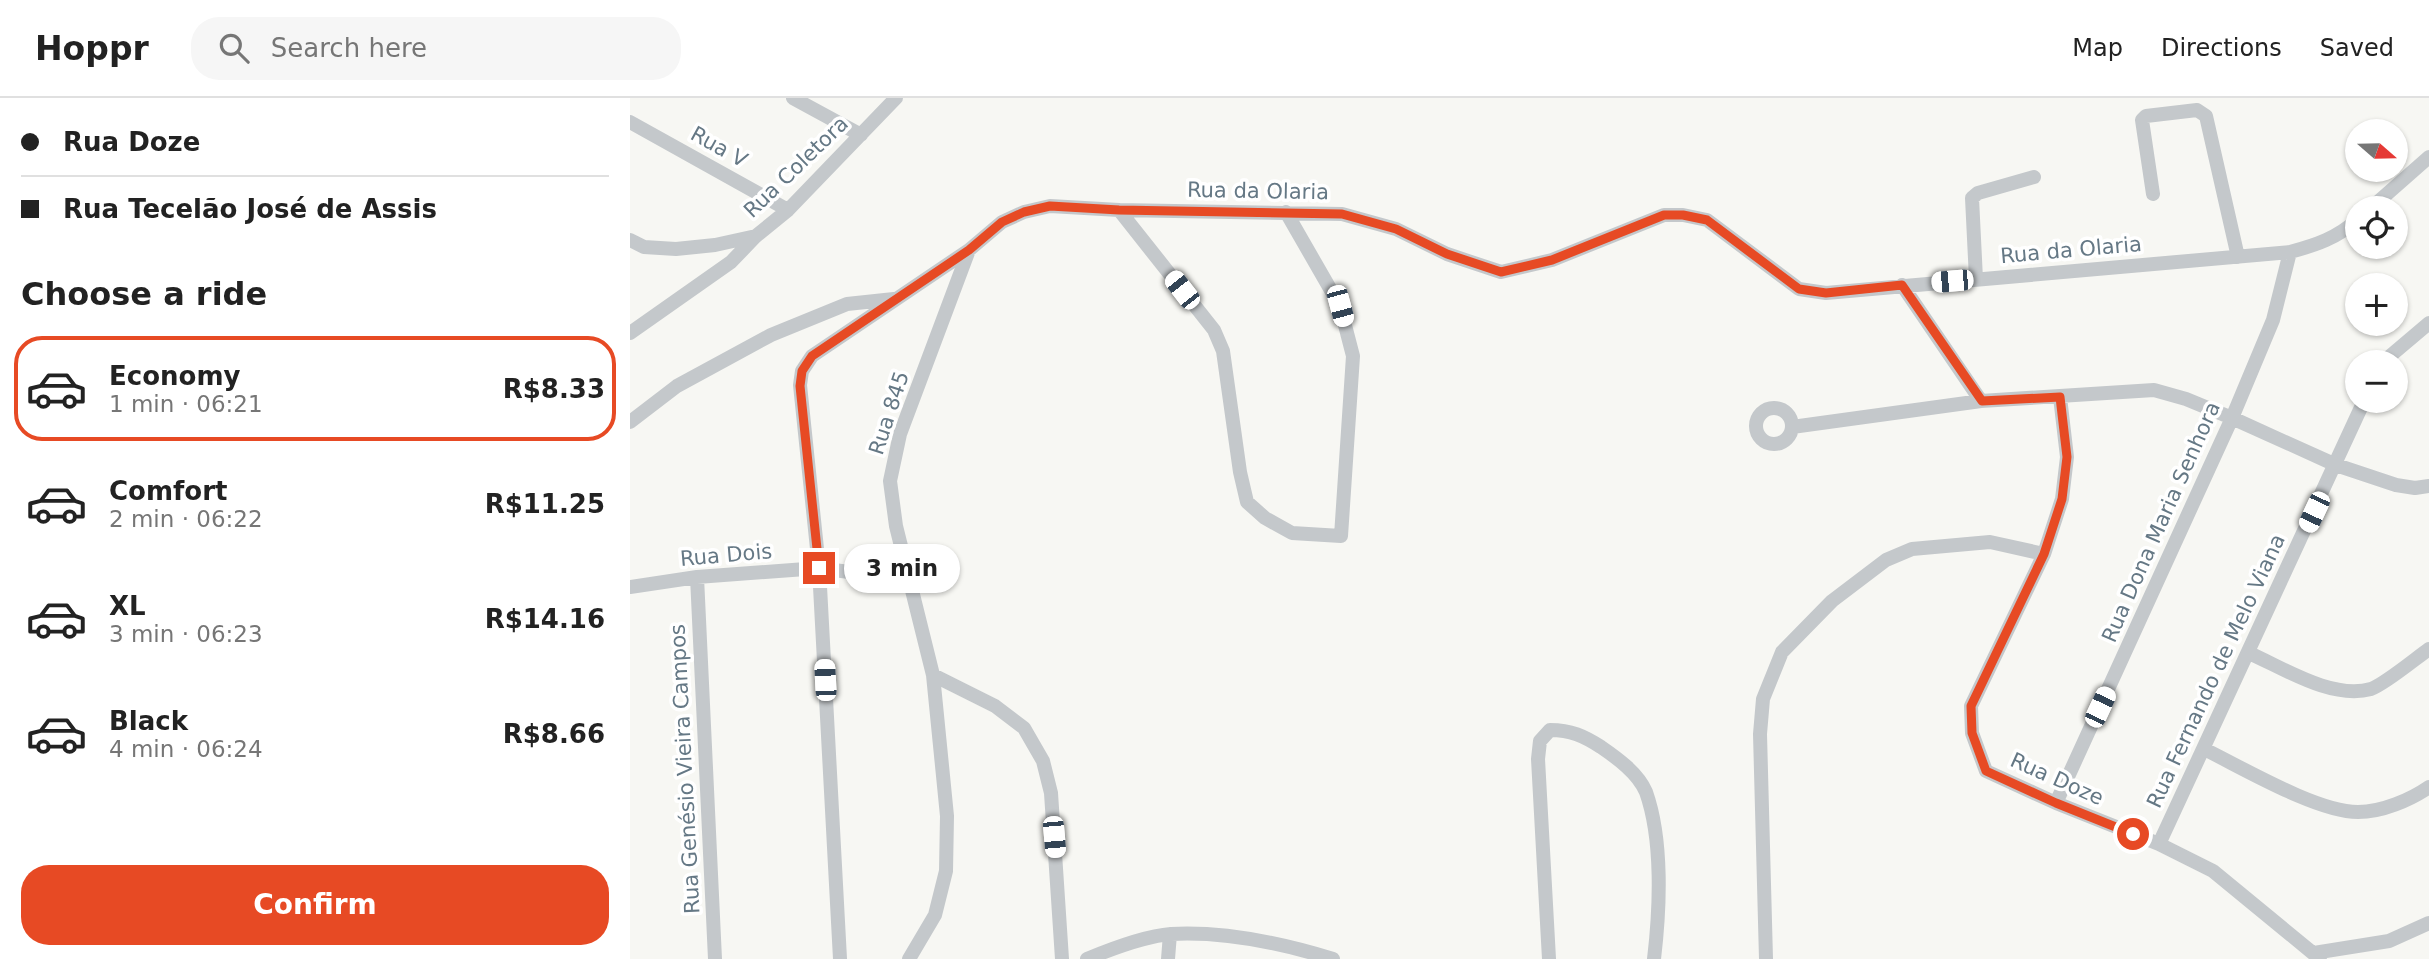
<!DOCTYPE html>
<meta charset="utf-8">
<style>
body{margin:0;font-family:"DejaVu Sans",sans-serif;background:#f6f6f6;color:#222;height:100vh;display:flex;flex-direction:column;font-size:26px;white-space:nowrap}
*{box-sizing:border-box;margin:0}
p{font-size:23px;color:#767676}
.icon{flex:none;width:38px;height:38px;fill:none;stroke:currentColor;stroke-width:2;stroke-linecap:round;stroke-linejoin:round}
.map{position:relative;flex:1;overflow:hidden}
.sheet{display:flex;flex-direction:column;background:#fff;width:630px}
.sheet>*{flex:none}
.hud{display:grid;align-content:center;height:154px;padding:0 21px;background:#fff}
.needle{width:46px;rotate:110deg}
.buttons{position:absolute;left:1715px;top:21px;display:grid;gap:14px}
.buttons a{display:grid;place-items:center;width:63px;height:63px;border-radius:50%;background:#fff;box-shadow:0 2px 5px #0004;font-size:35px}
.end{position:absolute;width:32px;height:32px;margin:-16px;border:9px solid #e74a24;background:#fff;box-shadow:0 0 0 4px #fff}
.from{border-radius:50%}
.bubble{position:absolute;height:49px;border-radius:24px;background:#fff;box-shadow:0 2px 5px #0004;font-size:23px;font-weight:800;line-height:49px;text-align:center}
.car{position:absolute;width:21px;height:42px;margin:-21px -10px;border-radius:9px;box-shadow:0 0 5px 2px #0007;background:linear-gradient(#fff 24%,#345 0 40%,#fff 0 76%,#345 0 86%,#fff 0)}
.hud b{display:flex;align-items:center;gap:24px;height:66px;font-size:26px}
.hud b+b{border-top:2px solid #e0e0e0}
.hud i{width:18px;height:18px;background:#222}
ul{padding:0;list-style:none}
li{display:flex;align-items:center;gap:21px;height:105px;margin:0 14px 10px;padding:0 7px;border:4px solid transparent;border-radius:28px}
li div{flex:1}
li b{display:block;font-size:26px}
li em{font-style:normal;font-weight:800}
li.active{border-color:#e74a24}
li>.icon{width:63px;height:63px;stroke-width:1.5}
h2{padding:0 21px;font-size:32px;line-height:84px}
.button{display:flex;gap:14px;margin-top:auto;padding:14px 21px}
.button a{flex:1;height:80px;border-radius:28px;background:#e74a24;color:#fff;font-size:28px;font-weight:800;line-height:80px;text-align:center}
header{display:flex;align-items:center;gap:42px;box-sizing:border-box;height:98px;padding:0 35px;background:#fff;border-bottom:2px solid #e0e0e0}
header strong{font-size:33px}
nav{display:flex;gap:38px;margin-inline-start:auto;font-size:24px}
.search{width:490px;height:63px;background:#f6f6f6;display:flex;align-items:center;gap:18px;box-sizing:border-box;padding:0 24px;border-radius:28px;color:#767676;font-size:26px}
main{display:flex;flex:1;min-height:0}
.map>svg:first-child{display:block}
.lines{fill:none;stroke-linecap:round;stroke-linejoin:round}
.minor{stroke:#c4c8cb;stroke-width:14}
.route{stroke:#e74a24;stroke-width:9}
.labels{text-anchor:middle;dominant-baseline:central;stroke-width:7;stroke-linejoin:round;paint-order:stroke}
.street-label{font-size:21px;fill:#657885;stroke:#fff}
</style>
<header>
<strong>Hoppr</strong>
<div class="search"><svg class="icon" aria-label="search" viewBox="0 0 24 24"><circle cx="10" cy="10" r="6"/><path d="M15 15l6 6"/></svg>Search here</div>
<nav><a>Map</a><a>Directions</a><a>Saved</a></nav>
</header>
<main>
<section class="sheet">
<div class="hud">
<b><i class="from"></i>Rua Doze</b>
<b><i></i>Rua Tecelão José de Assis</b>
</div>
<h2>Choose a ride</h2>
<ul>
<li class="active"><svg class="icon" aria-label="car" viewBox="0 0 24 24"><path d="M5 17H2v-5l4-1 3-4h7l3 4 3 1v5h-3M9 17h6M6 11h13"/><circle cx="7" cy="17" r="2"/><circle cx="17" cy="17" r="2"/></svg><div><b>Economy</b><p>1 min · 06:21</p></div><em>R$8.33</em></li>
<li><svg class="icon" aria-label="car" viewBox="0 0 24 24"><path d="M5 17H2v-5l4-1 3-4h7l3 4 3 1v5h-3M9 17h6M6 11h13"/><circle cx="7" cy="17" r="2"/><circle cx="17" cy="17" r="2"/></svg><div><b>Comfort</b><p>2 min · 06:22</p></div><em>R$11.25</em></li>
<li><svg class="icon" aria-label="car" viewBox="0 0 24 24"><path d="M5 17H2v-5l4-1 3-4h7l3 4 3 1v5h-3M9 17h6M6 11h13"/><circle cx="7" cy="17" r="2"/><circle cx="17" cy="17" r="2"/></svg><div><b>XL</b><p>3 min · 06:23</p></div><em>R$14.16</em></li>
<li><svg class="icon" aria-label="car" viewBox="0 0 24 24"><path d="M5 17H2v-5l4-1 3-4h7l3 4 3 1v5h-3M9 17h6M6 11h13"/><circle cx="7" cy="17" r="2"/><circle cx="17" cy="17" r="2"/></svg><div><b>Black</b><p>4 min · 06:24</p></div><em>R$8.66</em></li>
</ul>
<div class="button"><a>Confirm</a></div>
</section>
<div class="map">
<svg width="1799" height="861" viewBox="0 0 1799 861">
<rect width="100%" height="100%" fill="#f7f7f3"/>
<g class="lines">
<path class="minor" d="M163 0 231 37
M0 24 158 112
M1523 96 1512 22 1516 18 1567 12 1576 18 1608 159
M1741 110 1799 59
M489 112 584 232 593 253 610 374 617 404 635 420 662 435 711 438 723 258 710 208 656 114
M0 142 14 149 46 151 85 147 126 138 158 112 266 0
M1346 181 1342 100 1348 95 1404 79
M1272 187 1351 303
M0 235 101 164 125 139
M1753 264 1799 225
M1430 299 1437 359 1432 401 1414 456 1341 608 1342 635 1356 673 1426 705 1529 746 1583 773 1690 861
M1126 328a18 18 0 1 1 36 0a18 18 0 1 1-36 0Z
M0 324 47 288 141 237 217 206 264 201
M1162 329 1351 303 1524 292 1556 301 1602 320 1706 367 1766 387 1785 390 1799 388
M67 479 85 861
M0 489 67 479 189 470 279 482
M1619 555C1653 570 1702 602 1741 591 1755 586 1785 561 1799 551
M303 577 365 608 394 630 413 663 421 695 432 861
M1574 651C1613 670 1687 714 1728 714 1752 714 1780 702 1799 689
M1426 705 1602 320 1643 222 1660 154
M1529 746 1734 303
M1684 855 1759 843 1799 825
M210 861 189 470 170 287 172 273 182 258 339 152 372 124 394 114 420 108 489 112 712 116 766 131 817 156 871 174 922 162 1034 117H1053L1077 122 1169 191 1196 195 1660 154C1686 147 1707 140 1727 122
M279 861 305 817 316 773 317 718 303 577 266 428 260 383 270 336 339 152
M457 861C481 851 515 838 541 836 596 833 651 845 703 861
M538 861 540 836
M919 861 908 661 910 643 920 632C941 632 954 638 971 649 987 660 1008 675 1016 694 1033 742 1030 811 1024 861
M1136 861 1130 636 1133 601 1152 554 1202 503 1256 462 1282 451 1360 444 1414 456"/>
</g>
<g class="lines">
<path class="route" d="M189 470 170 288 172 273 182 258 339 152 372 124 394 114 420 108 489 112 712 116 766 131 817 156 871 174 922 162 1034 117H1053L1077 122 1169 191 1196 195 1272 187 1352 303 1430 299 1437 359 1432 401 1414 456 1341 608 1342 635 1356 673 1426 705 1503 736"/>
</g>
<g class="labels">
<g class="street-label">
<text transform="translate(89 49) rotate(29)">Rua V</text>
<text transform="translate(166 69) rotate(-44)">Rua Coletora</text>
<text transform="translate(628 93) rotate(1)">Rua da Olaria</text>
<text transform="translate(1441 152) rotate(-5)">Rua da Olaria</text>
<text transform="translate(259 315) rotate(-72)">Rua 845</text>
<text transform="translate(1531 424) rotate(-66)">Rua Dona Maria Senhora</text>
<text transform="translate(96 457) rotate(-5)">Rua Dois</text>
<text transform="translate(1586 573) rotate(-65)">Rua Fernando de Melo Viana</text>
<text transform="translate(55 671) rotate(-93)">Rua Genésio Vieira Campos</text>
<text transform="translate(1427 681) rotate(24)">Rua Doze</text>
</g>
</g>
</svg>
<div class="buttons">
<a><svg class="needle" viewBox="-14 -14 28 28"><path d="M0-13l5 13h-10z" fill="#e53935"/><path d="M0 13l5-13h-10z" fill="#767676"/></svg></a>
<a><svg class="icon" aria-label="locate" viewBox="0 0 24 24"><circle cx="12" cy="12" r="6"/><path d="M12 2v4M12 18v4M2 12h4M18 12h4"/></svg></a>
<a>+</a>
<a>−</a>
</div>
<i class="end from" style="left:1503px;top:736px"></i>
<i class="end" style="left:189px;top:470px"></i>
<div class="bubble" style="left:214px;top:446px;width:116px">3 min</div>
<i class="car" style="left:1322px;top:183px;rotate:265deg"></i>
<i class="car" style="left:552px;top:192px;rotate:322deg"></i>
<i class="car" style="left:710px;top:208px;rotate:165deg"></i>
<i class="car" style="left:1684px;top:414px;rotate:205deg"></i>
<i class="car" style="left:195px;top:582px;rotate:357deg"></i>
<i class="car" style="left:1470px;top:609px;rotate:25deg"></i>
<i class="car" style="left:424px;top:739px;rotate:175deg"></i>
</div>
</main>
